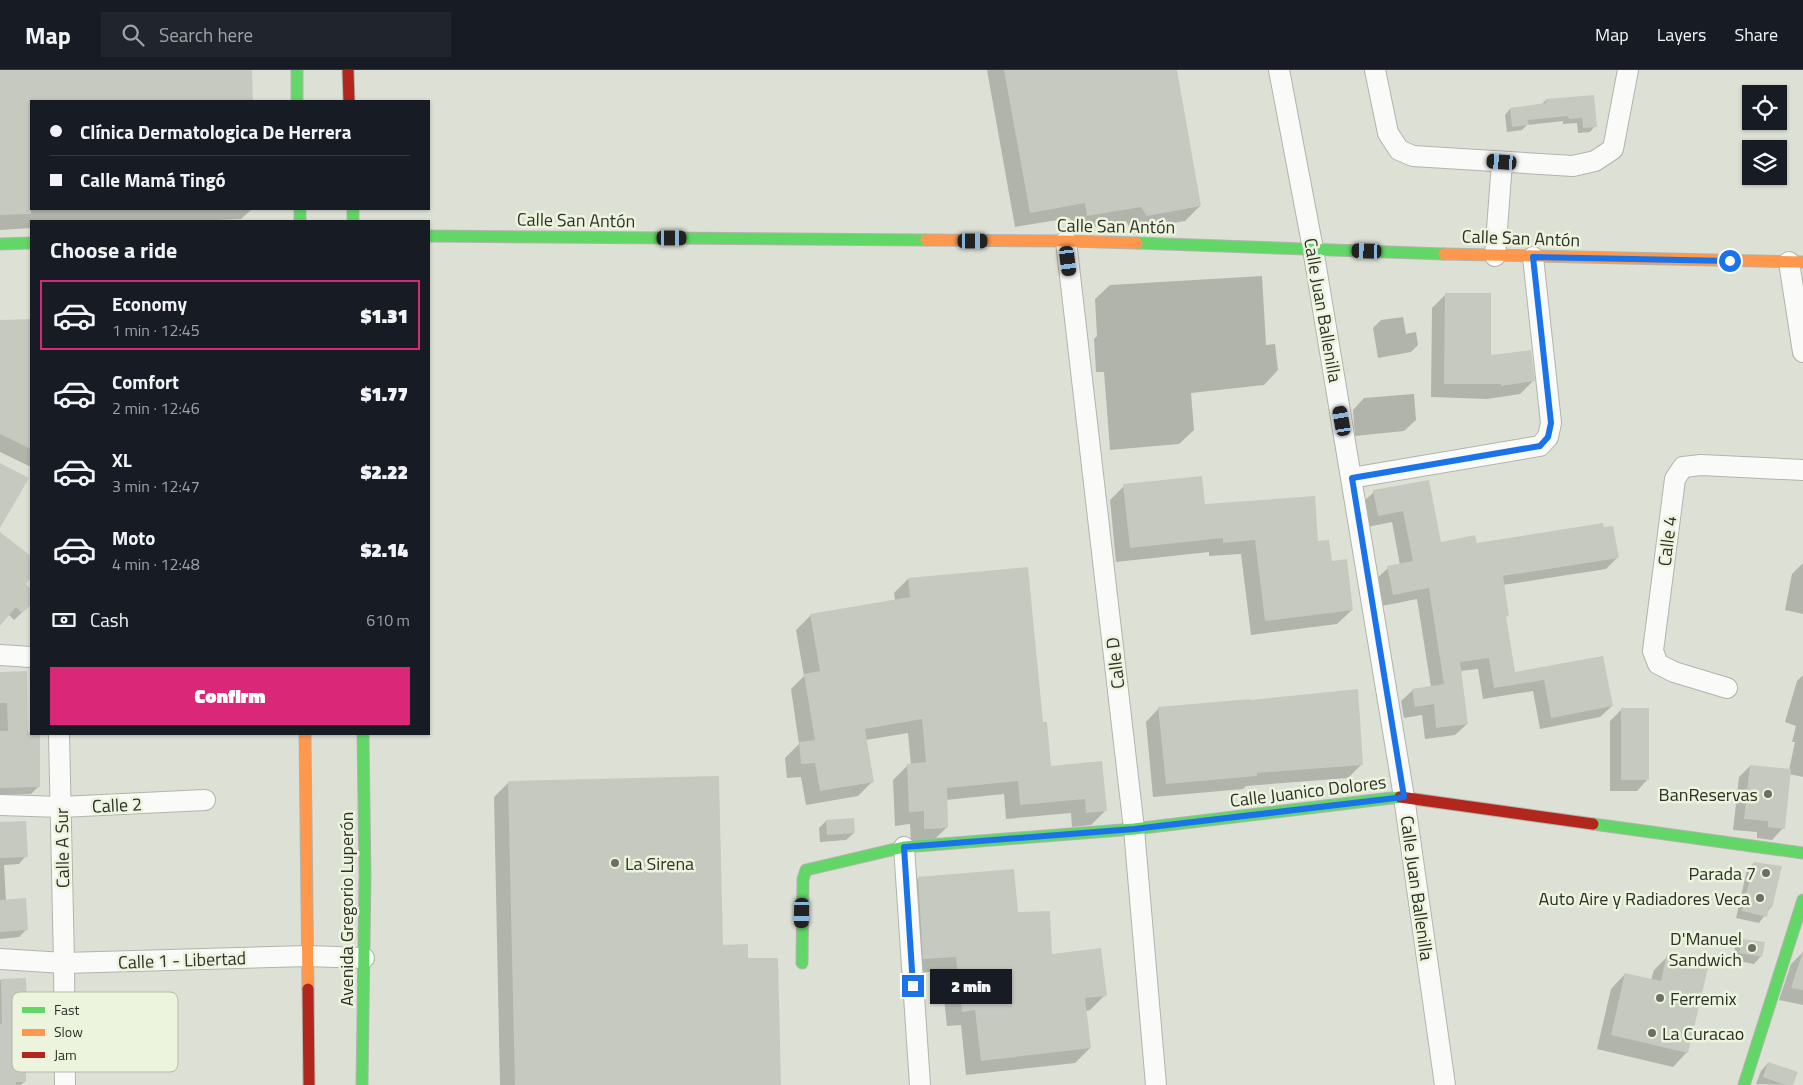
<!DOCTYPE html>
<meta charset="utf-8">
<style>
body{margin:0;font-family:"Titillium Web",sans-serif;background:#20242c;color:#f1f3f6;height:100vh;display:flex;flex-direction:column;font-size:19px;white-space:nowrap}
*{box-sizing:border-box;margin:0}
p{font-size:16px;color:#9ea1a6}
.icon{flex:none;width:28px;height:28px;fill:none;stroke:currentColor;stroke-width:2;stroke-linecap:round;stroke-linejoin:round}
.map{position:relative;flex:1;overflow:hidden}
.details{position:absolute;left:30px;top:150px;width:400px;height:515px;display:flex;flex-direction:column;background:#171b24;border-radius:0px;box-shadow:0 1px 4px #0004}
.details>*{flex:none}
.top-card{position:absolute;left:30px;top:30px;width:400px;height:110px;border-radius:0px;box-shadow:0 1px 4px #0004;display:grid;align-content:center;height:110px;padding:0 20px;background:#171b24}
.tools{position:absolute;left:1742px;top:15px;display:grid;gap:10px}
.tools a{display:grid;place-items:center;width:45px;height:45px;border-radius:0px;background:#171b24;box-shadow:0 1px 4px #0004;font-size:25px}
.end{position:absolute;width:22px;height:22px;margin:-11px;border:6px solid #1a73e8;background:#fff;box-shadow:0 0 0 2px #fff}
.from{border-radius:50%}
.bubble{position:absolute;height:35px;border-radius:0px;background:#171b24;box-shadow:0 1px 4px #0004;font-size:16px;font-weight:800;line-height:35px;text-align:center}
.car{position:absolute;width:15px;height:30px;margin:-15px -8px;border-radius:6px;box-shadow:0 0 4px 1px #0007;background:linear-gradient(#222 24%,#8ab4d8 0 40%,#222 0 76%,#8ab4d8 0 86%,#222 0)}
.top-card b{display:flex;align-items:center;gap:18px;height:48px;font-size:19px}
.top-card b+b{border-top:1px solid #363941}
.top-card i{width:12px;height:12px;background:#f1f3f6}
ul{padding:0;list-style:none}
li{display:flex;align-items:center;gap:15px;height:70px;margin:0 10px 8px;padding:0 10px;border:2px solid transparent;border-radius:0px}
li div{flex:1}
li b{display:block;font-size:19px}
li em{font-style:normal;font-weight:800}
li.current{border-color:#db2777}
li>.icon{width:45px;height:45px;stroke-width:1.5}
h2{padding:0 20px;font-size:22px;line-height:60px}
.pay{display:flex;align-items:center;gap:12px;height:55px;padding:0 20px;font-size:19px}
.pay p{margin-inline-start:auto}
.cta{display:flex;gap:10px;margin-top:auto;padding:10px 20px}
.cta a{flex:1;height:58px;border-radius:0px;background:#db2777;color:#fff;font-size:20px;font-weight:800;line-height:58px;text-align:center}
header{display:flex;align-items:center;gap:30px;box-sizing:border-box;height:70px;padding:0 25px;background:#171b24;border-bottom:1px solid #363941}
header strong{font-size:24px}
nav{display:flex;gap:28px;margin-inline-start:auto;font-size:18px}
.search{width:350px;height:45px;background:#20242c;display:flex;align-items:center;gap:12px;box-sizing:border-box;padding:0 18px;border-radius:0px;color:#9ea1a6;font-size:19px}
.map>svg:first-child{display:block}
.shadow{fill:#0003}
.building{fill:#c6c9c0}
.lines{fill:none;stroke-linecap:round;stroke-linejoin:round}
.street-casing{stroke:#b1b4ab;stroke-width:22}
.fast-casing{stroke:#b1b4ab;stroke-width:13}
.slow-casing{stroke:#b1b4ab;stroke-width:13}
.jam-casing{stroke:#b1b4ab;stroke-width:13}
.street{stroke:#fafaf9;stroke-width:20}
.fast{stroke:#63d668;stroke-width:11}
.slow{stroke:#ff974d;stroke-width:11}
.jam{stroke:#b3261e;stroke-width:11}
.route{stroke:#1a73e8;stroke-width:6}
.poi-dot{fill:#6b6f65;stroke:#ecf4dd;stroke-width:2}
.labels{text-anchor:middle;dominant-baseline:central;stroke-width:5;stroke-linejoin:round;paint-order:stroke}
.street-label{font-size:18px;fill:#2e3129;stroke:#ecf4dd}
.poi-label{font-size:18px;fill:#2e3129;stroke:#ecf4dd;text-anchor:end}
.key{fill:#ecf4dd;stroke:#b3baa7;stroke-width:1}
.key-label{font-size:14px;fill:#2e3129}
</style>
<header>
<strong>Map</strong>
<div class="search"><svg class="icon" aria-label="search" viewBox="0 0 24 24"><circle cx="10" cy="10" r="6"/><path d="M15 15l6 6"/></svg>Search here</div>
<nav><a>Map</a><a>Layers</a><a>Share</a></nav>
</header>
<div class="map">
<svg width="1803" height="1015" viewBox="0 0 1803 1015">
<rect width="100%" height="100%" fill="#dde1d5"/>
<path class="shadow" d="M0 0H251L252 31H31V139H252L241 149 192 151H31V158L0 160Z
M987 0H1176L1200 136 1185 151 1131 160 1126 151 1072 161 1070 148 1015 157Z
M1592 26 1595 56 1590 62 1578 63 1577 53 1563 54V51L1527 55 1522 60 1507 62 1505 45 1510 39 1541 35 1546 30Z
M1262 206 1266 275 1275 274 1278 300 1264 315 1191 323 1194 360 1179 374 1110 380 1104 302H1096L1094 269 1097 266 1095 229 1110 215Z
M1446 224 1490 287 1533 311 1520 324 1487 329 1431 327 1432 238Z
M1403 247 1406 264 1416 262 1418 275 1411 282 1378 288 1373 258 1381 250Z
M31 250V397L0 382V252Z
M1414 324 1416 350 1404 361 1355 366 1353 340 1364 328Z
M1428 411 1440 474H1476L1617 488 1606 499 1503 515 1508 545 1505 548 1513 603 1602 588 1612 636 1600 647 1540 659 1533 621 1483 629 1478 599 1460 601 1467 654 1455 665 1425 669 1422 645 1404 648 1401 631 1413 620 1431 617 1417 529 1382 536 1376 509 1388 498 1400 495 1392 452 1367 457 1362 433 1374 422Z
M1124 416 1204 435 1317 472 1352 540 1337 554 1251 565 1241 484 1209 486V482L1116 492 1110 430Z
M0 463 31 495V506L24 514 31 520V534L14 550 8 544 0 554Z
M1803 493V544L1785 540 1792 504Z
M908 509 1042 653 1049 698 1105 741 1091 755 1072 757 1071 743 1006 749 1004 724 946 730 947 757 932 772H911L910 754 895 756 893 710 908 695H911L908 663 866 670 872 712 858 726 806 735 801 707 787 708 785 688 799 674 791 619 804 606 796 560 811 545 895 530 894 523Z
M0 602 27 663 38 664V717L31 724 0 725Z
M1803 605V707L1789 704 1783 758 1772 770 1757 768V762L1733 760 1739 707 1750 696 1789 700 1795 672H1792L1796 656 1785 652 1797 611Z
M1159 638 1361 695 1348 708 1246 716 1243 719 1153 727 1146 652Z
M1622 639 1648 709 1637 721H1610V651Z
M509 712 721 876 747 890 780 1015H500L494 727Z
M826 751 854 763 846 770 820 772 819 758Z
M0 753 26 786 19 794 4 795 6 831 26 860 19 867 0 869Z
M1754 793 1771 837 1759 853 1736 848 1747 800Z
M918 808 1017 844 1050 885 1105 925 1090 940 1086 941 1090 978 1075 993 966 1005 961 955 947 956 941 901 909 904 903 823Z
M1742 870 1761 886 1754 894 1733 890 1735 877Z
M1803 882V935L1779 930 1791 894Z
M1668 886 1687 982 1673 997 1597 979 1611 919 1625 904 1651 910 1654 900Z
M0 910H25L28 982 25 985V1011L21 1015H0Z
M1768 993 1792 1015 1756 1014 1761 1001Z"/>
<path class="building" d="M0 0H252L253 31H31V144L0 145Z
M1004 0H1177L1201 136 1147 146 1141 137 1087 146 1085 133 1030 143Z
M1594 25 1597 57 1583 58 1582 48 1569 49 1568 46 1528 50 1529 55 1512 57 1510 38 1546 33V29Z
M1445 223H1491V285L1531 280 1535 311 1501 316V314H1444Z
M31 249V379L0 364V250Z
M0 393 29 408 0 458Z
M1202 406 1205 434 1315 426 1318 471 1329 470 1332 491 1347 489 1353 540 1265 551 1255 470 1223 473V468L1130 478 1123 414Z
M1429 410 1441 472 1475 465 1477 473 1603 453 1604 457 1613 456 1619 488 1503 506 1509 546H1506L1515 602 1603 586 1613 636 1551 648 1544 610 1494 618 1489 588 1460 592 1468 654 1436 658 1434 634 1415 637 1412 619 1444 614 1429 518 1393 525 1387 496 1413 491 1403 441 1378 446 1373 420Z
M0 462 31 486V508L26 514 31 519V535L22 543 16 537 0 556Z
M1028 497 1043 652H1047L1051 696 1102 691 1107 741 1086 743 1085 729 1020 735 1018 711 947 718 948 758 924 759V741L909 742 907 694 926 692 922 649 865 659 874 712 820 721 815 693 801 694 799 672 815 670 804 604 820 601 810 544 910 527 908 508Z
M27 601 28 662H31V664H40V717L0 718V661H8L7 633H0V602Z
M1358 619 1363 695 1257 703V706L1166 714 1158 637 1250 629 1251 630Z
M1621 638H1649V710H1621Z
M1750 695 1791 699 1785 759 1768 757V751L1744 749Z
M719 706 723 875 748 874V888H778L781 1015H515L508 711Z
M854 748 855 763 827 765 826 750Z
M26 751 28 787 0 788V752Z
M1754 792 1782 796 1772 838 1769 837 1767 847 1742 841Z
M1014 799 1018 842 1050 841 1052 884 1101 878 1107 926 1085 928 1091 978 981 991 975 940 962 942 956 887 923 889 918 807Z
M26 828 28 860 0 862V830Z
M1742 869 1765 872 1762 887 1739 883Z
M1803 881V920L1791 918Z
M1667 884 1709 894 1688 983 1611 965 1625 903 1661 911Z
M26 908 29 982H26V1012H16V1015H0V954H2L1 909Z
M1768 992 1798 1002 1793 1015H1786L1763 1007Z"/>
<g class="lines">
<defs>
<path id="street" d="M1279 0 1313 179 1404 727 1445 1015
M1375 0 1388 63 1399 80 1413 86 1573 96 1595 91 1613 79 1628 0
M1066 171 1134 759 1156 1015
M1495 186 1502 92
M1789 192 1803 282
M1351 408 1540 376 1548 367 1551 353 1533 187
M0 585 31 587
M1727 618 1674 602 1658 594 1653 581 1675 409 1683 397 1701 395 1803 400
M59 664 64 893 65 1015
M0 735 61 737 205 730
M904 777 920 1015
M0 889 64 893 308 886 364 888"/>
<path id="fast" d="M297 0V31
M300 139V151
M353 139V151
M429 166 926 170
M1137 173 1444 184
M0 174 31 173
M1593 754 1803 783
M802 893 803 809 806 800 904 777 1134 759 1400 727
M362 1015 365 806 363 664
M1744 1015 1803 830"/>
<path id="slow" d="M926 170 1066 171 1137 173
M1444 184 1803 192
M305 664 308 919"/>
<path id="jam" d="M348 0 349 31
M1400 727 1593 754
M308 919 309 1015"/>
</defs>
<use href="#street" class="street-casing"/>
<use href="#fast" class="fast-casing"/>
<use href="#slow" class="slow-casing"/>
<use href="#jam" class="jam-casing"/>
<use href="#street" class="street"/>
<use href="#fast" class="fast"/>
<use href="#slow" class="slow"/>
<use href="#jam" class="jam"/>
</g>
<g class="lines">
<path class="route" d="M913 916 904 777 1134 759 1404 727 1352 408 1540 376 1548 367 1551 353 1533 187 1730 191"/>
</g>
<g class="poi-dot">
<circle cx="1768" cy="724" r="5"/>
<circle cx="615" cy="793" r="5"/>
<circle cx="1766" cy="803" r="5"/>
<circle cx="1760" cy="828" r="5"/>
<circle cx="1752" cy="878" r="5"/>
<circle cx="1660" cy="928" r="5"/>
<circle cx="1652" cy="963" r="5"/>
</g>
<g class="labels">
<g class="street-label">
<text transform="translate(576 150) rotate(1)">Calle San Antón</text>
<text transform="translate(1116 156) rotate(1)">Calle San Antón</text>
<text transform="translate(1521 168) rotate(2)">Calle San Antón</text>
<text transform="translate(1323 240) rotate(80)">Calle Juan Ballenilla</text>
<text transform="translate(1667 471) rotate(-83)">Calle 4</text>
<text transform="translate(1115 593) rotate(-97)">Calle D</text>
<text transform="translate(1308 721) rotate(-7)">Calle Juanico Dolores</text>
<text transform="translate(117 735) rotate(-3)">Calle 2</text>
<text transform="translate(62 778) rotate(-91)">Calle A Sur</text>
<text transform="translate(1417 818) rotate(82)">Calle Juan Ballenilla</text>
<text transform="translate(346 839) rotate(-90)">Avenida Gregorio Luperón</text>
<text transform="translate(182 890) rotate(-2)">Calle 1 - Libertad</text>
</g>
<g class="poi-label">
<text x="1758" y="724">BanReservas</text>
<text x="625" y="793" text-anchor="start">La Sirena</text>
<text x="1756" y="803">Parada 7</text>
<text x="1750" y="828">Auto Aire y Radiadores Veca</text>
<text x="1742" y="868">D'Manuel<tspan x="1742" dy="21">Sandwich</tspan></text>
<text x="1670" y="928" text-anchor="start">Ferremix</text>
<text x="1662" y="963" text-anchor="start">La Curacao</text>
</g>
</g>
<rect x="12" y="922" width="166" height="80" rx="8" class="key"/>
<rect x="22" y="937" width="23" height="6" fill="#63d668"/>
<rect x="22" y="959" width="23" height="7" fill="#ff974d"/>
<rect x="22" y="982" width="23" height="6" fill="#b3261e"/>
<g class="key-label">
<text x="54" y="945">Fast</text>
<text x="54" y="967">Slow</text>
<text x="54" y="990">Jam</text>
</g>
</svg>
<div class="tools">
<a><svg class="icon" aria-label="locate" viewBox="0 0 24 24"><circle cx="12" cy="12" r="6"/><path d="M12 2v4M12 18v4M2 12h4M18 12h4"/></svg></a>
<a><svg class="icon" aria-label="layers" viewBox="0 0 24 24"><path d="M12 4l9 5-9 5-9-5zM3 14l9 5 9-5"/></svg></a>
</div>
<i class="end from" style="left:1730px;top:191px"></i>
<i class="end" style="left:913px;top:916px"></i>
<div class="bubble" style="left:930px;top:899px;width:82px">2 min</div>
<i class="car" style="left:1502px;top:92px;rotate:274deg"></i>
<i class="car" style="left:672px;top:168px;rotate:90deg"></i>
<i class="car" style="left:973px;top:171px;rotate:90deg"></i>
<i class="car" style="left:1367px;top:181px;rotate:272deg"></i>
<i class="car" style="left:1068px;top:191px;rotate:173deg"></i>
<i class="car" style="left:1342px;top:351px;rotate:350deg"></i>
<i class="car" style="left:802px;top:843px;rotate:181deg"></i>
<div class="top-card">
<b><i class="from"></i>Clínica Dermatologica De Herrera</b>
<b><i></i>Calle Mamá Tingó</b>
</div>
<section class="details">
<h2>Choose a ride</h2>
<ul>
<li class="current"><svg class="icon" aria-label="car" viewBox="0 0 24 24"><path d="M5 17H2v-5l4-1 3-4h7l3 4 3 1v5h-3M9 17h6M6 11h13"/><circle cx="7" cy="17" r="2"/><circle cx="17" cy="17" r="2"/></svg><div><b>Economy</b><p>1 min · 12:45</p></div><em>$1.31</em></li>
<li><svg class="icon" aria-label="car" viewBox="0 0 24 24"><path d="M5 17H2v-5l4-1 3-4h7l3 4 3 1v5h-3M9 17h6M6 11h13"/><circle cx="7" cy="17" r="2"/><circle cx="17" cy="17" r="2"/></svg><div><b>Comfort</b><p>2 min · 12:46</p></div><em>$1.77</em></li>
<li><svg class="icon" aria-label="car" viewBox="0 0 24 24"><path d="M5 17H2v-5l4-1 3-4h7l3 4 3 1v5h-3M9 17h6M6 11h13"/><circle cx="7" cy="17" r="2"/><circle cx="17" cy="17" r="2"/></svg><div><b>XL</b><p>3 min · 12:47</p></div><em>$2.22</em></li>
<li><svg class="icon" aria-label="car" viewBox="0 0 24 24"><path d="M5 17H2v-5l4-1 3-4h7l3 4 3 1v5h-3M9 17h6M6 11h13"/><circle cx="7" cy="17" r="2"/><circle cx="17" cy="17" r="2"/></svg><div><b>Moto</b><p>4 min · 12:48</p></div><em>$2.14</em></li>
</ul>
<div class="pay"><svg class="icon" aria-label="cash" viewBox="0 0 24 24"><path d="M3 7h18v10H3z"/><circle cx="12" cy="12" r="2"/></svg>Cash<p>610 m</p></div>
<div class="cta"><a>Confirm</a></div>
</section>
</div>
